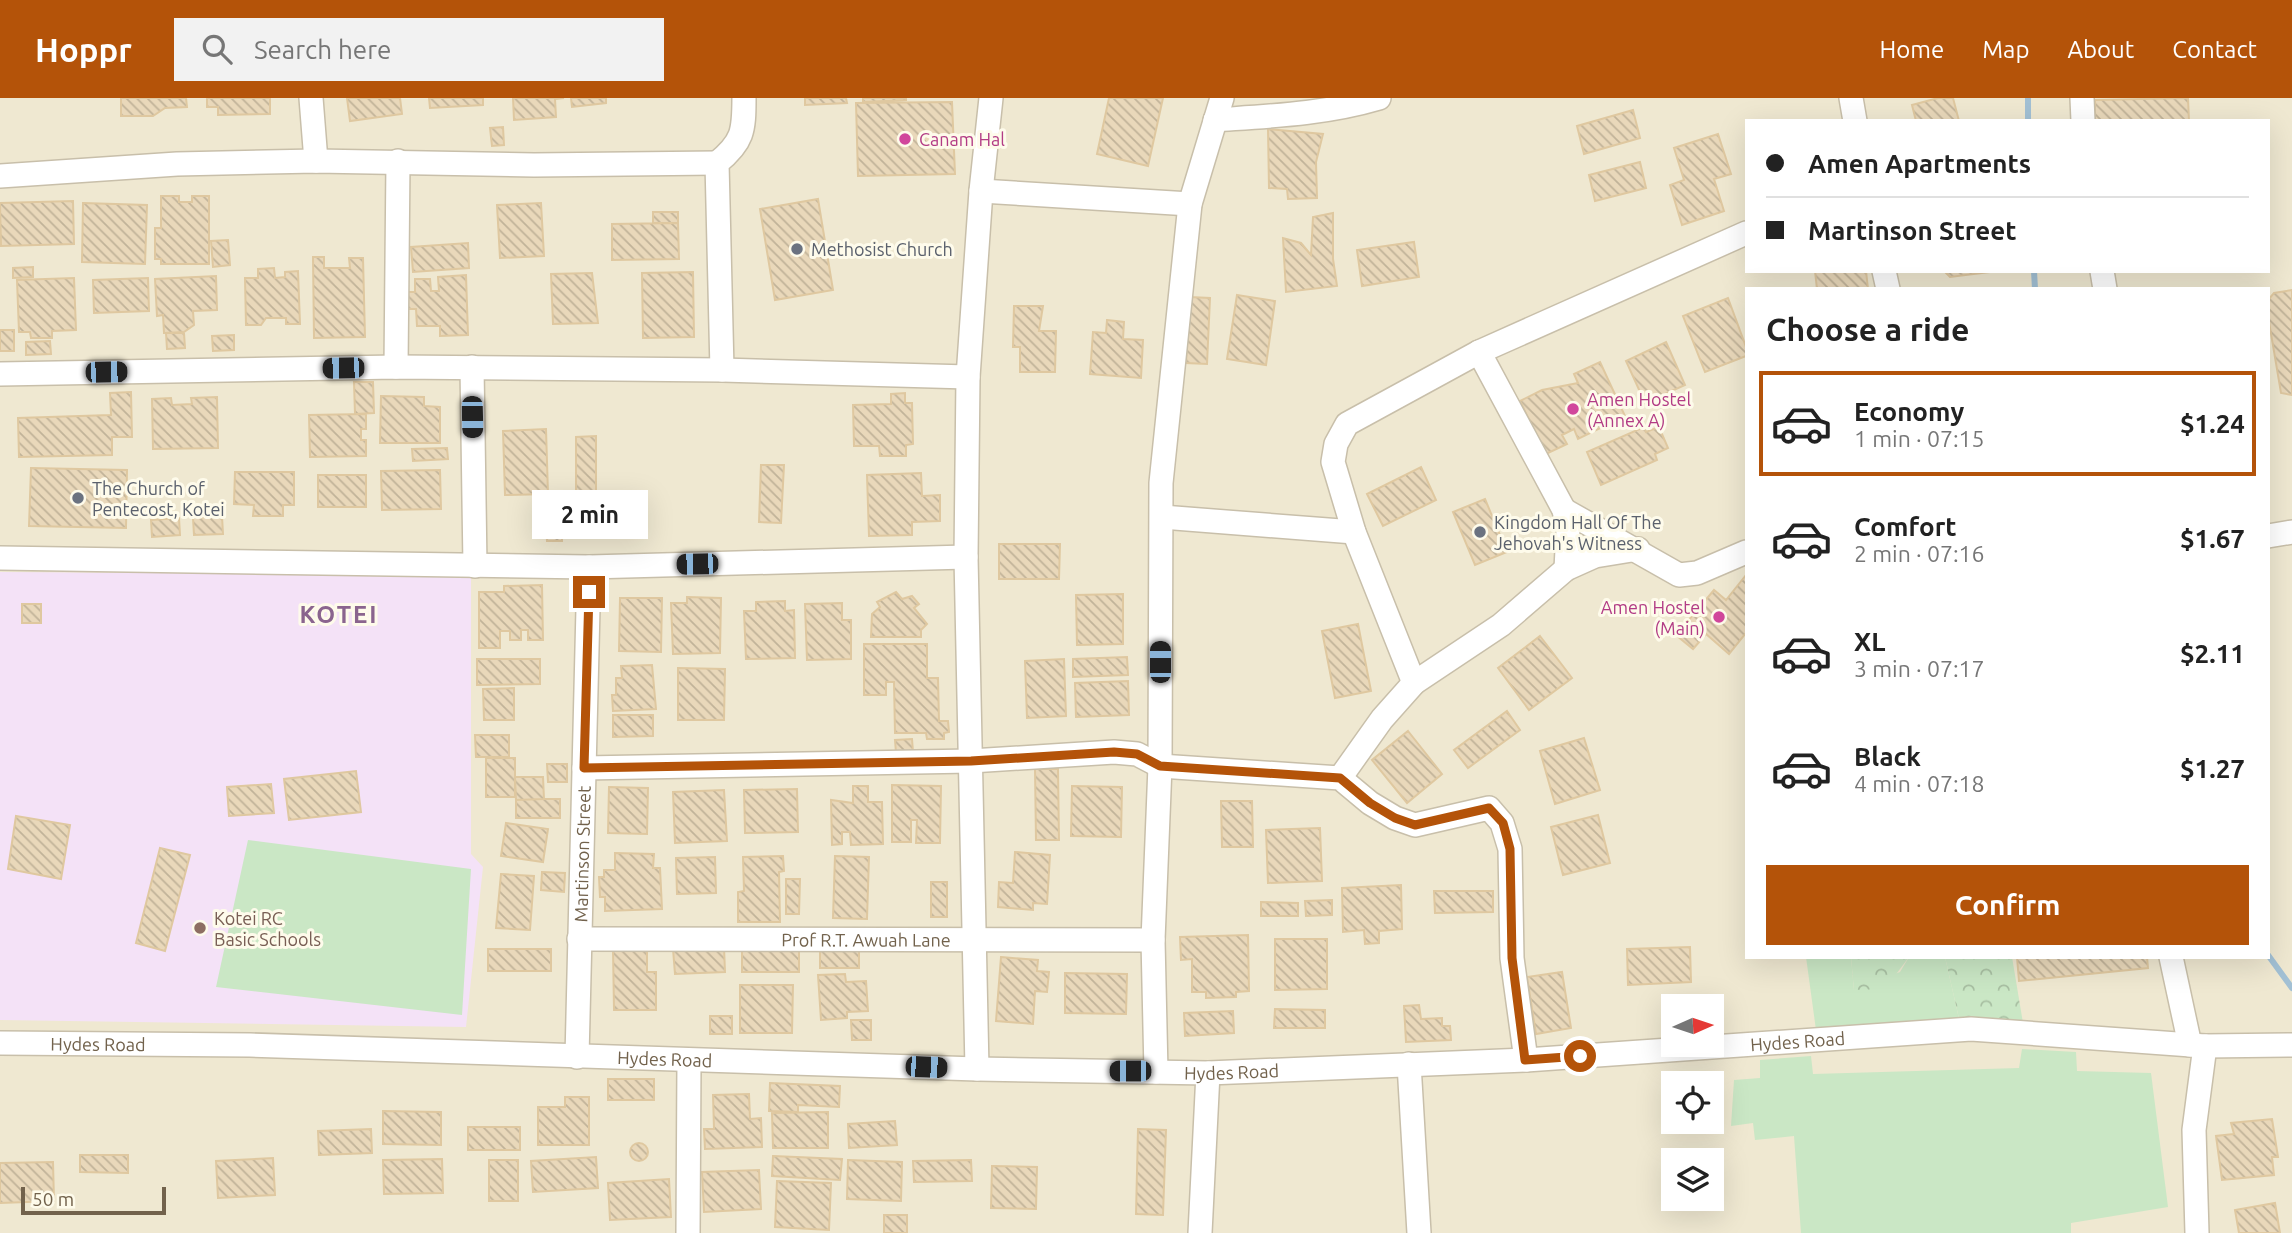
<!DOCTYPE html>
<meta charset="utf-8">
<style>
body{margin:0;font-family:Ubuntu,sans-serif;background:#f2f2f2;color:#222;height:100vh;display:flex;flex-direction:column;font-size:26px;white-space:nowrap}
*{box-sizing:border-box;margin:0}
p{font-size:23px;color:#767676}
.icon{flex:none;width:38px;height:38px;fill:none;stroke:currentColor;stroke-width:2;stroke-linecap:round;stroke-linejoin:round}
.map{position:relative;flex:1;overflow:hidden}
.drawer{position:absolute;left:1745px;top:189px;width:525px;height:672px;display:flex;flex-direction:column;background:#fff;border-radius:0px;box-shadow:0 7px 28px #0002}
.drawer>*{flex:none}
.top-card{position:absolute;left:1745px;top:21px;width:525px;height:154px;border-radius:0px;box-shadow:0 7px 28px #0002;display:grid;align-content:center;height:154px;padding:0 21px;background:#fff}
.needle{width:46px;rotate:87deg}
.tools{position:absolute;left:1661px;top:896px;display:grid;gap:14px}
.tools a{display:grid;place-items:center;width:63px;height:63px;border-radius:0px;background:#fff;box-shadow:0 7px 28px #0002;font-size:35px}
.scale{position:absolute;left:21px;bottom:18px;width:145px;box-sizing:border-box;padding-left:7px;border:4px solid #72624c;border-top:0;font-size:19px;line-height:24px;white-space:nowrap;color:#72624c;-webkit-text-stroke:5px #fefbeb;paint-order:stroke}
.end{position:absolute;width:32px;height:32px;margin:-16px;border:9px solid #b45309;background:#fff;box-shadow:0 0 0 4px #fff}
.from{border-radius:50%}
.bubble{position:absolute;height:49px;border-radius:0px;background:#fff;box-shadow:0 7px 28px #0002;font-size:23px;font-weight:700;line-height:49px;text-align:center}
.car{position:absolute;width:21px;height:42px;margin:-21px -10px;border-radius:9px;box-shadow:0 0 5px 2px #0007;background:linear-gradient(#222 24%,#8ab4d8 0 40%,#222 0 76%,#8ab4d8 0 86%,#222 0)}
.top-card b{display:flex;align-items:center;gap:24px;height:66px;font-size:26px}
.top-card b+b{border-top:2px solid #e0e0e0}
.top-card i{width:18px;height:18px;background:#222}
ul{padding:0;list-style:none}
li{display:flex;align-items:center;gap:21px;height:105px;margin:0 14px 10px;padding:0 7px;border:4px solid transparent;border-radius:0px}
li div{flex:1}
li b{display:block;font-size:26px}
li em{font-style:normal;font-weight:700}
li.active{border-color:#b45309}
li>.icon{width:63px;height:63px;stroke-width:1.5}
h2{padding:0 21px;font-size:32px;line-height:84px}
.action{display:flex;gap:14px;margin-top:auto;padding:14px 21px}
.action a{flex:1;height:80px;border-radius:0px;background:#b45309;color:#fff;font-size:28px;font-weight:700;line-height:80px;text-align:center}
header{display:flex;align-items:center;gap:42px;box-sizing:border-box;height:98px;padding:0 35px;background:#b45309;color:#fff}
header strong{font-size:33px}
nav{display:flex;gap:38px;margin-inline-start:auto;font-size:24px}
.search{width:490px;height:63px;background:#f2f2f2;display:flex;align-items:center;gap:18px;box-sizing:border-box;padding:0 24px;border-radius:0px;color:#767676;font-size:26px}
.map>svg:first-child{display:block}
.residential{fill:#efe8d1;fill-rule:evenodd}
.education{fill:#f4e2f7}
.grass{fill:#cae7c5}
.forest{fill:url(#forest-crowns)}
.lines{fill:none;stroke-linecap:round;stroke-linejoin:round}
.stream{stroke:#a2c0d4;stroke-width:6}
.building{fill:url(#building-back-hatch);stroke:#dfc8a0;stroke-width:2}
.street-casing{stroke:#c8bfaa;stroke-width:26}
.street{stroke:#fff;stroke-width:23}
.route{stroke:#b45309;stroke-width:9}
.hotel-dot{fill:#d1479c;stroke:#fefbeb;stroke-width:2.5}
.worship-dot{fill:#6b7280;stroke:#fefbeb;stroke-width:2.5}
.education-dot{fill:#8d6e63;stroke:#fefbeb;stroke-width:2.5}
.labels{text-anchor:middle;dominant-baseline:central;stroke-width:6;stroke-linejoin:round;paint-order:stroke}
.hotel-label{font-size:18px;fill:#b23c85;stroke:#fefbeb;text-anchor:start}
.worship-label{font-size:18px;fill:#5b616d;stroke:#fefbeb;text-anchor:start}
.street-label{font-size:18px;fill:#72624c;stroke:#fefbeb}
.education-label{font-size:18px;fill:#785e54;stroke:#fefbeb;text-anchor:start}
.district-label{font-size:24px;font-weight:bold;letter-spacing:2px;fill:#8a648e;stroke:#fefbeb}
</style>
<header>
<strong>Hoppr</strong>
<div class="search"><svg class="icon" aria-label="search" viewBox="0 0 24 24"><circle cx="10" cy="10" r="6"/><path d="M15 15l6 6"/></svg>Search here</div>
<nav><a>Home</a><a>Map</a><a>About</a><a>Contact</a></nav>
</header>
<div class="map">
<svg width="2292" height="1135" viewBox="0 0 2292 1135">
<defs>
<pattern id="forest-crowns" width="20" height="18" patternUnits="userSpaceOnUse" patternTransform="scale(1.75)"><rect width="20" height="18" fill="#cae7c5"/><path d="M2 6a3 3 0 1 1 6 0M12 15a3 3 0 1 1 6 0" fill="none" stroke="#a8bfa2"/></pattern>
<pattern id="building-back-hatch" width="6" height="6" patternUnits="userSpaceOnUse" patternTransform="scale(1.75)"><rect width="6" height="6" fill="#e9d8ba"/><path d="M-1 5l2 2M0 0l6 6M5-1l2 2" fill="none" stroke="#c1b399"/></pattern>
</defs>
<rect width="100%" height="100%" fill="#fbf7e5"/>
<path class="residential" d="M0 0H2292V1135H0ZM1746 23H2268V173H1746ZM1746 191H2268V859H1746ZM1673 908H1712V947H1673ZM1673 985H1712V1024H1673ZM1673 1062H1712V1101H1673Z"/>
<path class="education" d="M0 474 471 477V756L483 769 466 929 0 922Z"/>
<path class="grass" d="M248 742 471 771 462 917 216 889Z
M1806 859H1851L1854 892 1900 874 1909 859H1945L1960 925 1816 932Z
M2022 951 2076 954 2077 973 2151 975 2168 1109 2071 1125V1135H1801L1794 1038 1755 1042 1753 1025 1731 1028 1734 982 1760 980V962L1811 958 1813 976 2019 970Z"/>
<path class="forest" d="M1851 859H1909L1885 891 1854 892Z
M1945 859H2012L2023 925H1960Z"/>
<g class="lines">
<path class="stream" d="M2028 0V23
M2034 173 2035 191
M2268 857 2292 890"/>
</g>
<path class="building" d="M121 0H186L187 9 165 10 153 18H121Z
M207 0H270V16L218 17V9H207Z
M347 0H400L402 16 350 23Z
M429 0H483V7L430 10Z
M513 0H564L555 1 556 19 514 22Z
M571 0H606V5L572 9Z
M805 0H846L847 5 805 7Z
M863 0H906V2L863 4Z
M1109 0H1163L1148 68 1097 56Z
M1938 0H1953L1959 23H1916L1912 7Z
M2188 0 2189 23H2095V2Z
M952 4 955 76 858 78 856 5Z
M1633 12 1640 40 1584 56 1577 28Z
M503 29 504 47 492 48 490 30Z
M1268 31 1323 36 1316 64 1317 100 1288 101 1287 91 1269 90Z
M1718 36 1731 76 1714 81 1724 113 1682 127 1670 87 1684 82 1674 50Z
M1640 64 1646 90 1595 103 1589 77Z
M161 98H179V104H192V98H209V166H161V161H155V130H161Z
M818 101 833 192 775 202 760 111Z
M73 103 74 146 1 148 0 105Z
M83 105 147 107 145 166 82 164Z
M541 105 544 158 500 160 497 107Z
M653 114H678V125H653Z
M1333 115V161L1337 188 1286 194 1283 140 1301 145 1311 157 1313 119Z
M678 125 679 161 612 162V126Z
M228 142 230 167 213 169 211 143Z
M1414 144 1419 179 1362 188 1357 152Z
M468 145 469 170 413 174 411 149Z
M313 159H324V170H350L349 160H363L365 239 314 240Z
M33 169V179L13 180V170Z
M274 170 275 180 285 179V174L298 173 300 226H286V220H266L261 227H246L245 180H258V171Z
M1815 173H1866L1868 191H1817Z
M1944 173H1998L1950 179Z
M693 174 694 239 643 240 642 175Z
M592 175 598 225 553 226 551 176Z
M466 177 468 237 440 238V228H417L416 211H406L405 194H415V181H430L431 193H439L438 179Z
M216 178 217 212 193 213 194 227 184 234 164 235 163 217 157 218 155 181Z
M74 180 76 232 52 233V240H31L30 234H19L17 182Z
M148 180 149 213 94 215 93 182Z
M2292 192V297L2281 295 2268 218V202L2274 195Z
M1237 197 1275 203 1266 267 1227 261Z
M1189 199 1210 200 1207 266 1186 265Z
M1728 200 1746 249V258L1705 274 1683 218Z
M1014 208H1043L1039 233H1056L1055 274H1020V249H1013Z
M1107 222 1124 224 1123 241 1143 242 1141 280 1090 276 1093 234 1106 235Z
M0 232H14V253H0Z
M166 235H184L185 250 167 251Z
M234 237V252L213 253 212 238Z
M50 243 51 256 26 257V244Z
M1666 244 1685 287 1645 305 1626 263Z
M1600 264 1625 318 1578 341 1574 331 1562 337 1567 346 1546 356 1520 303 1542 292 1578 285 1574 276Z
M354 284H373L374 315 355 316Z
M131 294 132 339H112V357L19 359 18 320 111 317 110 295Z
M905 295V305H912L913 346 906 347V358H880L879 348H854L853 307 891 306V296Z
M381 298 424 299V308L440 309V345H380Z
M217 299 218 350 153 351 152 301 171 300 172 307 192 306 191 300Z
M366 316V331H361V342H366V358L310 359 309 317Z
M1644 329 1646 334 1659 329 1668 350 1655 356 1657 362 1601 387 1587 354Z
M546 331 548 396 505 397 503 333Z
M596 338V401H576V339Z
M447 350 448 361 413 363 412 351Z
M761 367H784L781 425 759 424Z
M1421 369 1436 402 1383 428 1367 396Z
M31 370 127 372 126 430 29 428Z
M440 372 441 411 382 412 381 373Z
M235 374H294V407H283V418H253L254 407 234 406Z
M921 375 922 398 940 397V423L912 424V437L869 438 867 377Z
M318 377H366V409H318Z
M1485 401 1507 454 1475 467 1453 414Z
M546 411H561L562 443H547Z
M222 418 223 436 194 437 193 420Z
M179 420 180 437 152 439 151 422Z
M999 446H1060L1059 481H999Z
M1746 477V535L1729 556 1706 536 1693 551 1676 537 1714 492 1726 502Z
M542 487 543 542H528V532H521V542H510V533H500V550H479V494H504V488Z
M896 494 902 501 912 498 919 506 914 510 927 526 921 532V539H871L872 516 880 509 877 504Z
M1123 496V546L1077 547 1076 497Z
M687 499 721 500 720 555 673 556 671 505H687Z
M620 500H662L661 554 619 553Z
M785 503V513L794 512 795 560 746 561 744 513H756V504Z
M842 505V522H851V561L807 562 805 506Z
M22 506H41V525H22Z
M1358 526 1371 593 1335 600 1322 533Z
M1540 538 1572 580 1529 612 1498 570Z
M864 546H927V580H938L939 623H948L949 634 944 635V641H927L926 635H895L894 584H886V597H864Z
M1127 559 1128 577 1073 579V561Z
M477 561H540V586L477 587Z
M1064 561 1066 618 1027 620 1025 563Z
M652 567 656 611 613 613 612 597H616V580H622L621 568Z
M678 570 725 571 724 622H678Z
M1128 583 1129 617 1076 619 1075 585Z
M514 590V622H484L483 591Z
M1507 613 1520 632 1468 670 1454 652Z
M613 617H653V638L613 639Z
M1408 633 1442 676 1407 705 1372 662Z
M475 637H509V659H476Z
M1584 640 1600 692 1555 706 1540 653Z
M912 641 913 654 896 655 895 642Z
M486 660H515V699H486Z
M547 666H567V684H548Z
M1035 671H1058L1059 742H1036Z
M356 673 361 714 289 722 284 681Z
M515 679H543L544 701 516 702Z
M271 686 274 715 229 718 227 689Z
M892 687 941 688 940 745H916L917 722H911V744H892Z
M853 688H868V704H882L883 746 851 747 850 734H842V746L832 747 831 702 853 705Z
M1072 688 1122 689 1121 739 1071 738Z
M609 689 648 690 647 736 608 735Z
M797 691 798 734 745 735 744 692Z
M724 692 727 743 675 745 673 694Z
M544 701H560V720H516V702Z
M1221 703H1252L1253 749H1222Z
M1598 717 1610 765 1563 777 1551 729Z
M16 718 70 727 61 781 8 771Z
M506 725 548 731 543 764 501 758Z
M1320 730 1322 783 1268 785 1266 732Z
M160 750 190 757 165 853 136 845Z
M1015 754 1050 757 1047 806 1033 805V812L998 809 999 784 1013 785Z
M615 755 654 756 653 770H660L662 811 605 813V799H600L599 779H604V772H615Z
M783 758 784 773 779 774 780 824H738V794L744 793 743 759Z
M835 758 869 759 867 821 833 820Z
M715 759 716 795 677 796 676 760Z
M542 774 565 775 564 794 541 792Z
M501 776 534 778 530 832 496 830Z
M786 781H800L799 816H786Z
M931 784H947V819H931Z
M1401 787 1402 831 1379 833V845L1365 846 1364 832 1343 834 1342 790Z
M1434 793H1493V814L1435 815Z
M1332 802V817L1306 818 1305 803Z
M1261 804 1298 805V818H1261Z
M1248 837 1249 893 1236 894V899L1206 900V894H1192V861L1181 862 1180 839Z
M1275 841H1327V891L1275 892Z
M724 849 725 874 675 876 673 851Z
M1690 849 1691 884 1628 887 1627 851Z
M488 851H551V873H488Z
M613 851H647V874H656V912H614Z
M799 851V874H742V852Z
M820 852H859V870H820Z
M1001 859 1038 862 1037 873 1049 874 1047 894 1035 893 1033 926 996 923Z
M2017 859H2147L2148 870 2019 883Z
M1562 874 1571 930 1536 936 1527 879Z
M1065 875 1127 876 1126 916 1065 915Z
M845 876 846 884 866 883 868 913 847 914V920L821 922 818 877Z
M740 887H793L792 935H740Z
M1419 907 1421 921 1442 920V928H1450L1451 942 1406 944 1404 908Z
M1275 911 1325 912V930H1274Z
M1233 913 1234 935 1185 938 1184 915Z
M710 918H732V936H710Z
M851 922H871V942H852Z
M608 981H654V1002H608Z
M770 985 840 988 839 1009 798 1007V1014L769 1013Z
M749 996 750 1021 761 1020 762 1049 705 1051 704 1031H714L713 997Z
M565 999H589V1047H538V1009H565Z
M383 1013 441 1014V1047L383 1046Z
M828 1014V1050H773L772 1015Z
M2272 1021 2278 1059H2272L2274 1077 2222 1082 2216 1038 2234 1036 2231 1025Z
M895 1023 897 1047 849 1050 848 1026Z
M468 1029H520V1052H468Z
M371 1031 372 1055 319 1057 318 1033Z
M1138 1031 1166 1032 1163 1117 1136 1116Z
M630 1054a9 9 0 1 1 18 0a9 9 0 1 1-18 0Z
M80 1057H128V1075L80 1074Z
M773 1058 842 1061 840 1082 772 1078Z
M596 1059 598 1090 533 1094 531 1063Z
M273 1060 275 1097 218 1100 216 1063Z
M442 1061 443 1095 384 1096 383 1062Z
M489 1062H518V1103H489Z
M848 1062 902 1064 901 1103 847 1101Z
M971 1062 972 1083 914 1084 913 1063Z
M53 1064 54 1103 0 1105V1065Z
M992 1068 1037 1069 1036 1111 991 1110Z
M759 1072 761 1111 704 1114 702 1074Z
M669 1081 671 1119 610 1122 608 1085Z
M777 1083 831 1085 829 1132 775 1129Z
M2275 1105 2280 1135H2239L2235 1112Z
M884 1117H907V1135H884Z"/>
<g class="lines">
<defs>
<g id="street">
<path d="M311 0 316 63"/>
<path d="M1851 0 1855 23"/>
<path d="M2082 0 2083 23"/>
<path d="M1215 22C1271 18 1325 16 1379 0"/>
<path d="M0 78 177 66 316 63 534 67 717 65"/>
<path d="M981 93 1190 106"/>
<path d="M1884 173 1888 191"/>
<path d="M2102 173 2105 191"/>
<path d="M1479 254 1564 412 1568 432 1566 471"/>
<path d="M396 269 398 63"/>
<path d="M472 269 475 468"/>
<path d="M722 272 717 65C743 44 744 33 744 0"/>
<path d="M0 276 396 269 722 272 968 279"/>
<path d="M1564 412 1679 477 1697 475 1746 454"/>
<path d="M1162 419 1354 434"/>
<path d="M2268 438 2292 434"/>
<path d="M0 460 589 469 966 459"/>
<path d="M1414 585 1354 434 1333 364 1336 346 1347 326 1479 254 1746 135"/>
<path d="M584 670 971 663 1114 654 1137 656 1160 668 1340 680 1370 705 1395 720 1415 727 1489 710 1502 725 1510 751 1512 860 1526 962"/>
<path d="M1340 680 1382 621 1414 585 1501 527 1566 471 1595 458 1638 451"/>
<path id="s1" d="M579 841 1153 842"/>
<path d="M2171 859 2190 947"/>
<path id="s2" d="M0 945 250 947 977 971 1208 975 1526 962 1971 931 2205 948 2292 947"/>
<path id="s3" d="M577 959 589 469"/>
<path d="M1409 966 1419 1135"/>
<path d="M977 971 966 459 968 279 981 93 991 0"/>
<path d="M1156 974 1153 842 1160 668 1161 385 1190 106 1222 0"/>
<path d="M688 1135 689 962"/>
<path d="M1200 1135 1208 975"/>
<path d="M2197 1135 2194 1032 2205 948"/>
</g>
</defs>
<use href="#street" class="street-casing"/>
<use href="#street" class="street"/>
</g>
<g class="lines">
<path class="route" d="M589 494 584 670 971 663 1114 654 1137 656 1160 668 1340 680 1370 705 1395 720 1415 727 1489 710 1503 725 1510 751 1512 860 1525 962 1580 958"/>
</g>
<g class="hotel-dot">
<circle cx="905" cy="41" r="7"/>
<circle cx="1573" cy="311" r="7"/>
<circle cx="1719" cy="519" r="7"/>
</g>
<g class="worship-dot">
<circle cx="797" cy="151" r="7"/>
<circle cx="78" cy="400" r="7"/>
<circle cx="1480" cy="434" r="7"/>
</g>
<circle class="education-dot" cx="200" cy="830" r="7"/>
<g class="labels">
<g class="hotel-label">
<text x="919" y="41">Canam Hal</text>
<text x="1587" y="301">Amen Hostel<tspan x="1587" dy="21">(Annex A)</tspan></text>
<text x="1705" y="509" text-anchor="end">Amen Hostel<tspan x="1705" dy="21">(Main)</tspan></text>
</g>
<g class="worship-label">
<text x="811" y="151">Methosist Church</text>
<text x="92" y="390">The Church of<tspan x="92" dy="21">Pentecost, Kotei</tspan></text>
<text x="1494" y="424">Kingdom Hall Of The<tspan x="1494" dy="21">Jehovah's Witness</tspan></text>
</g>
<g class="street-label">
<text stroke="none"><textPath href="#s3" startOffset="203">Martinson Street</textPath></text>
<text stroke="none"><textPath href="#s1" startOffset="287">Prof R.T. Awuah Lane</textPath></text>
<text stroke="none"><textPath href="#s2" startOffset="1799">Hydes Road</textPath></text>
<text stroke="none"><textPath href="#s2" startOffset="98">Hydes Road</textPath></text>
<text stroke="none"><textPath href="#s2" startOffset="665">Hydes Road</textPath></text>
<text stroke="none"><textPath href="#s2" startOffset="1232">Hydes Road</textPath></text>
</g>
<g class="education-label">
<text x="214" y="820">Kotei RC<tspan x="214" dy="21">Basic Schools</tspan></text>
</g>
<g class="district-label">
<text x="339" y="516">KOTEI</text>
</g>
</g>
</svg>
<div class="tools">
<a><svg class="needle" viewBox="-14 -14 28 28"><path d="M0-13l5 13h-10z" fill="#e53935"/><path d="M0 13l5-13h-10z" fill="#767676"/></svg></a>
<a><svg class="icon" aria-label="locate" viewBox="0 0 24 24"><circle cx="12" cy="12" r="6"/><path d="M12 2v4M12 18v4M2 12h4M18 12h4"/></svg></a>
<a><svg class="icon" aria-label="layers" viewBox="0 0 24 24"><path d="M12 4l9 5-9 5-9-5zM3 14l9 5 9-5"/></svg></a>
</div>
<div class="scale">50 m</div>
<i class="end from" style="left:1580px;top:958px"></i>
<i class="end" style="left:589px;top:494px"></i>
<div class="bubble" style="left:532px;top:392px;width:116px">2 min</div>
<i class="car" style="left:343px;top:270px;rotate:269deg"></i>
<i class="car" style="left:106px;top:274px;rotate:89deg"></i>
<i class="car" style="left:472px;top:319px;rotate:179deg"></i>
<i class="car" style="left:697px;top:466px;rotate:269deg"></i>
<i class="car" style="left:1160px;top:564px;rotate:0deg"></i>
<i class="car" style="left:926px;top:969px;rotate:92deg"></i>
<i class="car" style="left:1130px;top:973px;rotate:270deg"></i>
<div class="top-card">
<b><i class="from"></i>Amen Apartments</b>
<b><i></i>Martinson Street</b>
</div>
<section class="drawer">
<h2>Choose a ride</h2>
<ul>
<li class="active"><svg class="icon" aria-label="car" viewBox="0 0 24 24"><path d="M5 17H2v-5l4-1 3-4h7l3 4 3 1v5h-3M9 17h6M6 11h13"/><circle cx="7" cy="17" r="2"/><circle cx="17" cy="17" r="2"/></svg><div><b>Economy</b><p>1 min · 07:15</p></div><em>$1.24</em></li>
<li><svg class="icon" aria-label="car" viewBox="0 0 24 24"><path d="M5 17H2v-5l4-1 3-4h7l3 4 3 1v5h-3M9 17h6M6 11h13"/><circle cx="7" cy="17" r="2"/><circle cx="17" cy="17" r="2"/></svg><div><b>Comfort</b><p>2 min · 07:16</p></div><em>$1.67</em></li>
<li><svg class="icon" aria-label="car" viewBox="0 0 24 24"><path d="M5 17H2v-5l4-1 3-4h7l3 4 3 1v5h-3M9 17h6M6 11h13"/><circle cx="7" cy="17" r="2"/><circle cx="17" cy="17" r="2"/></svg><div><b>XL</b><p>3 min · 07:17</p></div><em>$2.11</em></li>
<li><svg class="icon" aria-label="car" viewBox="0 0 24 24"><path d="M5 17H2v-5l4-1 3-4h7l3 4 3 1v5h-3M9 17h6M6 11h13"/><circle cx="7" cy="17" r="2"/><circle cx="17" cy="17" r="2"/></svg><div><b>Black</b><p>4 min · 07:18</p></div><em>$1.27</em></li>
</ul>
<div class="action"><a>Confirm</a></div>
</section>
</div>
